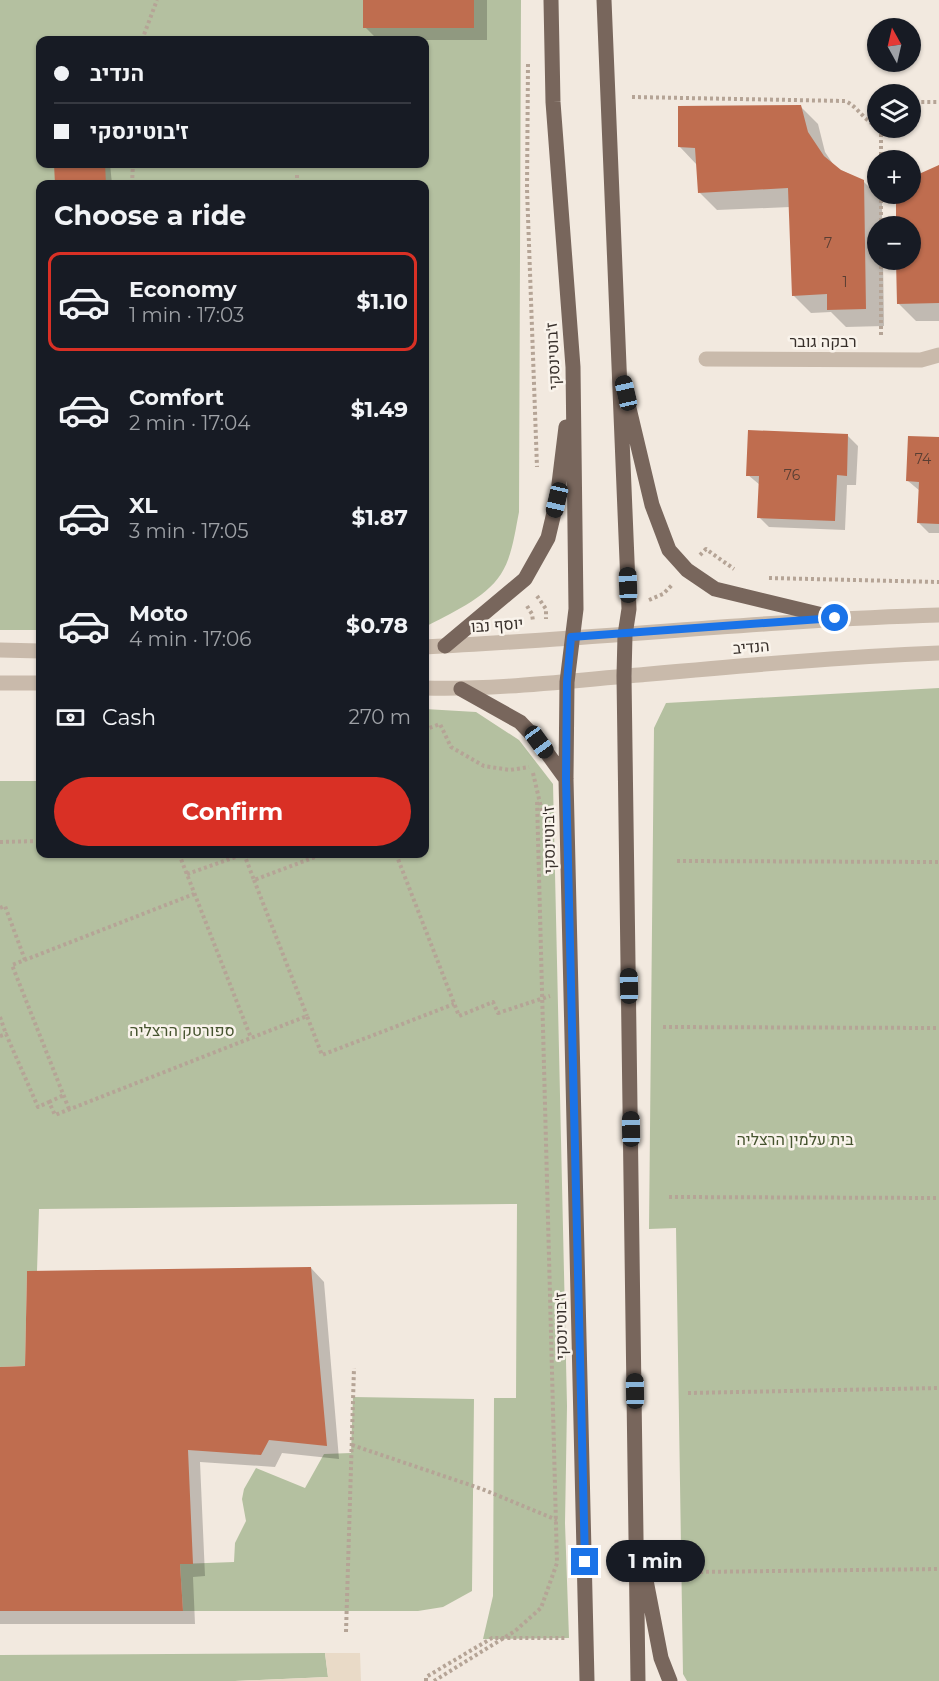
<!DOCTYPE html>
<meta charset="utf-8">
<style>
body{margin:0;font-family:Montserrat,Heebo,sans-serif;background:#20242c;color:#f1f3f6;height:100vh;display:flex;flex-direction:column;font-size:22px;white-space:nowrap}
*{box-sizing:border-box;margin:0}
p{font-size:20px;color:#9ea1a6}
.icon{flex:none;width:33px;height:33px;fill:none;stroke:currentColor;stroke-width:2;stroke-linecap:round;stroke-linejoin:round}
.map{position:relative;flex:1;overflow:hidden}
.panel{position:absolute;left:36px;top:180px;width:393px;height:678px;display:flex;flex-direction:column;background:#171b24;border-radius:12px;box-shadow:0 2px 4px #0004}
.panel>*{flex:none}
.banner{position:absolute;left:36px;top:36px;width:393px;height:132px;border-radius:12px;box-shadow:0 2px 4px #0004;display:grid;align-content:center;height:132px;padding:0 18px;background:#171b24}
.needle{width:39px;rotate:352deg}
.buttons{position:absolute;left:867px;top:18px;display:grid;gap:12px}
.buttons a{display:grid;place-items:center;width:54px;height:54px;border-radius:50%;background:#171b24;box-shadow:0 2px 4px #0004;font-size:30px}
.end{position:absolute;width:27px;height:27px;margin:-14px;border:8px solid #1a73e8;background:#fff;box-shadow:0 0 0 3px #fff}
.from{border-radius:50%}
.bubble{position:absolute;height:42px;border-radius:21px;background:#171b24;box-shadow:0 2px 4px #0004;font-size:20px;font-weight:700;line-height:42px;text-align:center}
.car{position:absolute;width:18px;height:36px;margin:-18px -9px;border-radius:8px;box-shadow:0 0 4px 2px #0007;background:linear-gradient(#222 24%,#8ab4d8 0 40%,#222 0 76%,#8ab4d8 0 86%,#222 0)}
.banner b{display:flex;align-items:center;gap:21px;height:57px;font-size:22px}
.banner b+b{border-top:2px solid #363941}
.banner i{width:15px;height:15px;background:#f1f3f6}
ul{padding:0;list-style:none}
li{display:flex;align-items:center;gap:18px;height:99px;margin:0 12px 9px;padding:0 6px;border:3px solid transparent;border-radius:12px}
li div{flex:1}
li b{display:block;font-size:22px}
li em{font-style:normal;font-weight:700}
li.active{border-color:#d93025}
li>.icon{width:54px;height:54px;stroke-width:1.5}
h2{padding:0 18px;font-size:27px;line-height:72px}
.pay{display:flex;align-items:center;gap:15px;height:66px;padding:0 18px;font-size:22px}
.pay p{margin-inline-start:auto}
.action{display:flex;gap:12px;margin-top:auto;padding:12px 18px}
.action a{flex:1;height:69px;border-radius:36px;background:#d93025;color:#fff;font-size:24px;font-weight:700;line-height:69px;text-align:center}
.map>svg:first-child{display:block}
.green{fill:#b4c0a0;fill-rule:evenodd}
.plaza{fill:#e9dac7}
.shadow{fill:#0003}
.building{fill:#bf6d4f}
.lines{fill:none;stroke-linecap:round;stroke-linejoin:round}
.path{stroke:#b5a496;stroke-width:4;stroke-dasharray:3 3;stroke-linecap:butt}
.minor{stroke:#c9baab;stroke-width:15}
.major{stroke:#78665c;stroke-width:15}
.route{stroke:#1a73e8;stroke-width:8}
.labels{text-anchor:middle;dominant-baseline:central;stroke-width:5;stroke-linejoin:round;paint-order:stroke}
.number-label{font-size:14px;fill:#593e33}
.street-label{font-size:16px;fill:#372f2a;stroke:#f9f3eb}
.park-label{font-size:16px;fill:#46542f;stroke:#f9f3eb}
</style>
<div class="map">
<svg width="939" height="1681" viewBox="0 0 939 1681">
<rect width="100%" height="100%" fill="#f2e9df"/>
<path class="green" d="M0 0H521L519 512C515 532 512 557 501 574 485 599 449 614 425 627L424 184H40V630H0ZM40 40H424V164H40Z
M939 688V1681H687L683 1674 676 1228 649 1229 654 728 666 703Z
M425 709 476 712 519 740 553 784 567 1406 565 1523 569 1638 483 1639 493 1596 494 1398H516L517 1204 39 1209 37 1271H27L25 1366 0 1367V781H40V854H424Z
M353 1397 474 1399 472 1591 443 1607 418 1611H183L180 1564 234 1562 235 1543 246 1521 242 1499 244 1489 256 1468 305 1488 324 1454 351 1453Z
M325 1653 328 1677 235 1681H0V1655Z"/>
<path class="plaza" d="M325 1653H360L361 1681H235L328 1677Z"/>
<path class="shadow" d="M365 0H487V40H378L365 27Z
M800 106 818 124 825 152 835 167 863 181 882 200V226H878V260H883L884 326 846 327 831 312 811 313 793 295 790 207 717 210 699 192 697 165 680 147Z
M56 164H110L112 184H57Z
M939 165V321H916L898 303V260H910V226H898L897 194H910Z
M848 436 858 446 856 485H847L845 530 769 527 759 517 760 485 748 475Z
M939 439V533H929L919 523 920 491 908 481Z
M311 1268 324 1282 339 1459 282 1453 275 1467 200 1462 205 1576 193 1577 195 1624H0V1368H27Z"/>
<path class="building" d="M363 0H474V28H363Z
M801 105 808 132 824 156 841 170 864 180 866 309 827 310V294L792 296 788 188 698 193 695 148 678 147V106Z
M54 164H105L106 184H55Z
M939 165V303L897 304 896 260H910V226H896V194H910V178Z
M748 430 848 434 847 476 837 475 835 521 757 518 759 476H746Z
M908 436 939 437V524L917 523 919 482 906 481Z
M311 1267 327 1446 269 1440 261 1455 188 1450 193 1564H180L183 1611H0V1367L25 1366 27 1271Z"/>
<g class="lines">
<path class="path" d="M142 40 157 0
M528 64 527 189 537 467
M632 97 845 101C858 106 864 122 878 126
M910 106 921 102H939
M881 128V160
M132 184 133 164
M297 184V174
M881 194V226
M881 260V338
M700 555 706 549 734 569
M769 578 939 582
M537 596 546 609V619
M649 600 663 594 673 584
M527 606 532 614 533 621
M424 730 440 724 451 747 484 766 510 770 529 767
M533 773 543 816
M0 842 40 841
M179 854 251 1038
M396 854 459 1016 493 1002 498 1013 550 996
M677 861 939 862
M187 874 244 854 254 880 323 854
M254 880 307 1016
M0 908 5 906 25 960
M0 1017 6 1034
M663 1027 939 1028
M0 1036 6 1034 38 1107 49 1102 55 1115 307 1016 322 1055 454 1004
M49 1102 64 1095
M69 1109 12 965 194 894
M669 1197 939 1198
M688 1393 939 1388
M352 1445 482 1489 557 1520
M694 1572 939 1569
M346 1632 354 1368
M426 1681V1677L492 1638H565
M434 1681 515 1631 541 1608 557 1563 537 799"/>
<path class="minor" d="M706 359 921 360 939 355
M424 647C596 639 767 620 939 615
M0 650 40 651
M0 683H40
M424 688C496 690 567 681 639 675 739 666 838 657 939 653"/>
<path class="major" d="M551 0 553 102 573 367 576 609 567 682 566 779 587 1681
M604 0 629 609 625 635 624 676 638 1681
M628 404 652 505 669 550 687 570 715 589 835 618
M445 646 525 579 548 538 557 500 566 427
M461 689 520 722 539 742 566 779
M644 1570 661 1658 670 1681"/>
</g>
<g class="lines">
<path class="route" d="M585 1562 566 779 567 682 571 637 835 618"/>
</g>
<g class="labels">
<g class="number-label">
<text x="828" y="243">7</text>
<text x="845" y="282">1</text>
<text x="923" y="459">74</text>
<text x="792" y="475">76</text>
</g>
<g class="street-label">
<text x="823" y="341">רבקה גובר</text>
<text transform="translate(553 356) rotate(-93)">ז'בוטינסקי</text>
<text transform="translate(497 625) rotate(-4)">יוסף נבו</text>
<text transform="translate(751 647) rotate(-5)">הנדיב</text>
<text transform="translate(549 840) rotate(-91)">ז'בוטינסקי</text>
<text transform="translate(561 1326) rotate(-91)">ז'בוטינסקי</text>
</g>
<g class="park-label">
<text x="182" y="1030">ספורטק הרצליה</text>
<text x="795" y="1139">בית עלמין הרצליה</text>
</g>
</g>
</svg>
<div class="buttons">
<a><svg class="needle" viewBox="-14 -14 28 28"><path d="M0-13l5 13h-10z" fill="#e53935"/><path d="M0 13l5-13h-10z" fill="#9ea1a6"/></svg></a>
<a><svg class="icon" aria-label="layers" viewBox="0 0 24 24"><path d="M12 4l9 5-9 5-9-5zM3 14l9 5 9-5"/></svg></a>
<a>+</a>
<a>−</a>
</div>
<i class="end from" style="left:835px;top:618px"></i>
<i class="end" style="left:585px;top:1562px"></i>
<div class="bubble" style="left:606px;top:1540px;width:99px">1 min</div>
<i class="car" style="left:626px;top:393px;rotate:347deg"></i>
<i class="car" style="left:557px;top:500px;rotate:193deg"></i>
<i class="car" style="left:628px;top:585px;rotate:358deg"></i>
<i class="car" style="left:539px;top:742px;rotate:144deg"></i>
<i class="car" style="left:629px;top:986px;rotate:359deg"></i>
<i class="car" style="left:631px;top:1129px;rotate:359deg"></i>
<i class="car" style="left:635px;top:1391px;rotate:359deg"></i>
<div class="banner">
<b><i class="from"></i>הנדיב</b>
<b><i></i>ז'בוטינסקי</b>
</div>
<section class="panel">
<h2>Choose a ride</h2>
<ul>
<li class="active"><svg class="icon" aria-label="car" viewBox="0 0 24 24"><path d="M5 17H2v-5l4-1 3-4h7l3 4 3 1v5h-3M9 17h6M6 11h13"/><circle cx="7" cy="17" r="2"/><circle cx="17" cy="17" r="2"/></svg><div><b>Economy</b><p>1 min · 17:03</p></div><em>$1.10</em></li>
<li><svg class="icon" aria-label="car" viewBox="0 0 24 24"><path d="M5 17H2v-5l4-1 3-4h7l3 4 3 1v5h-3M9 17h6M6 11h13"/><circle cx="7" cy="17" r="2"/><circle cx="17" cy="17" r="2"/></svg><div><b>Comfort</b><p>2 min · 17:04</p></div><em>$1.49</em></li>
<li><svg class="icon" aria-label="car" viewBox="0 0 24 24"><path d="M5 17H2v-5l4-1 3-4h7l3 4 3 1v5h-3M9 17h6M6 11h13"/><circle cx="7" cy="17" r="2"/><circle cx="17" cy="17" r="2"/></svg><div><b>XL</b><p>3 min · 17:05</p></div><em>$1.87</em></li>
<li><svg class="icon" aria-label="car" viewBox="0 0 24 24"><path d="M5 17H2v-5l4-1 3-4h7l3 4 3 1v5h-3M9 17h6M6 11h13"/><circle cx="7" cy="17" r="2"/><circle cx="17" cy="17" r="2"/></svg><div><b>Moto</b><p>4 min · 17:06</p></div><em>$0.78</em></li>
</ul>
<div class="pay"><svg class="icon" aria-label="cash" viewBox="0 0 24 24"><path d="M3 7h18v10H3z"/><circle cx="12" cy="12" r="2"/></svg>Cash<p>270 m</p></div>
<div class="action"><a>Confirm</a></div>
</section>
</div>
